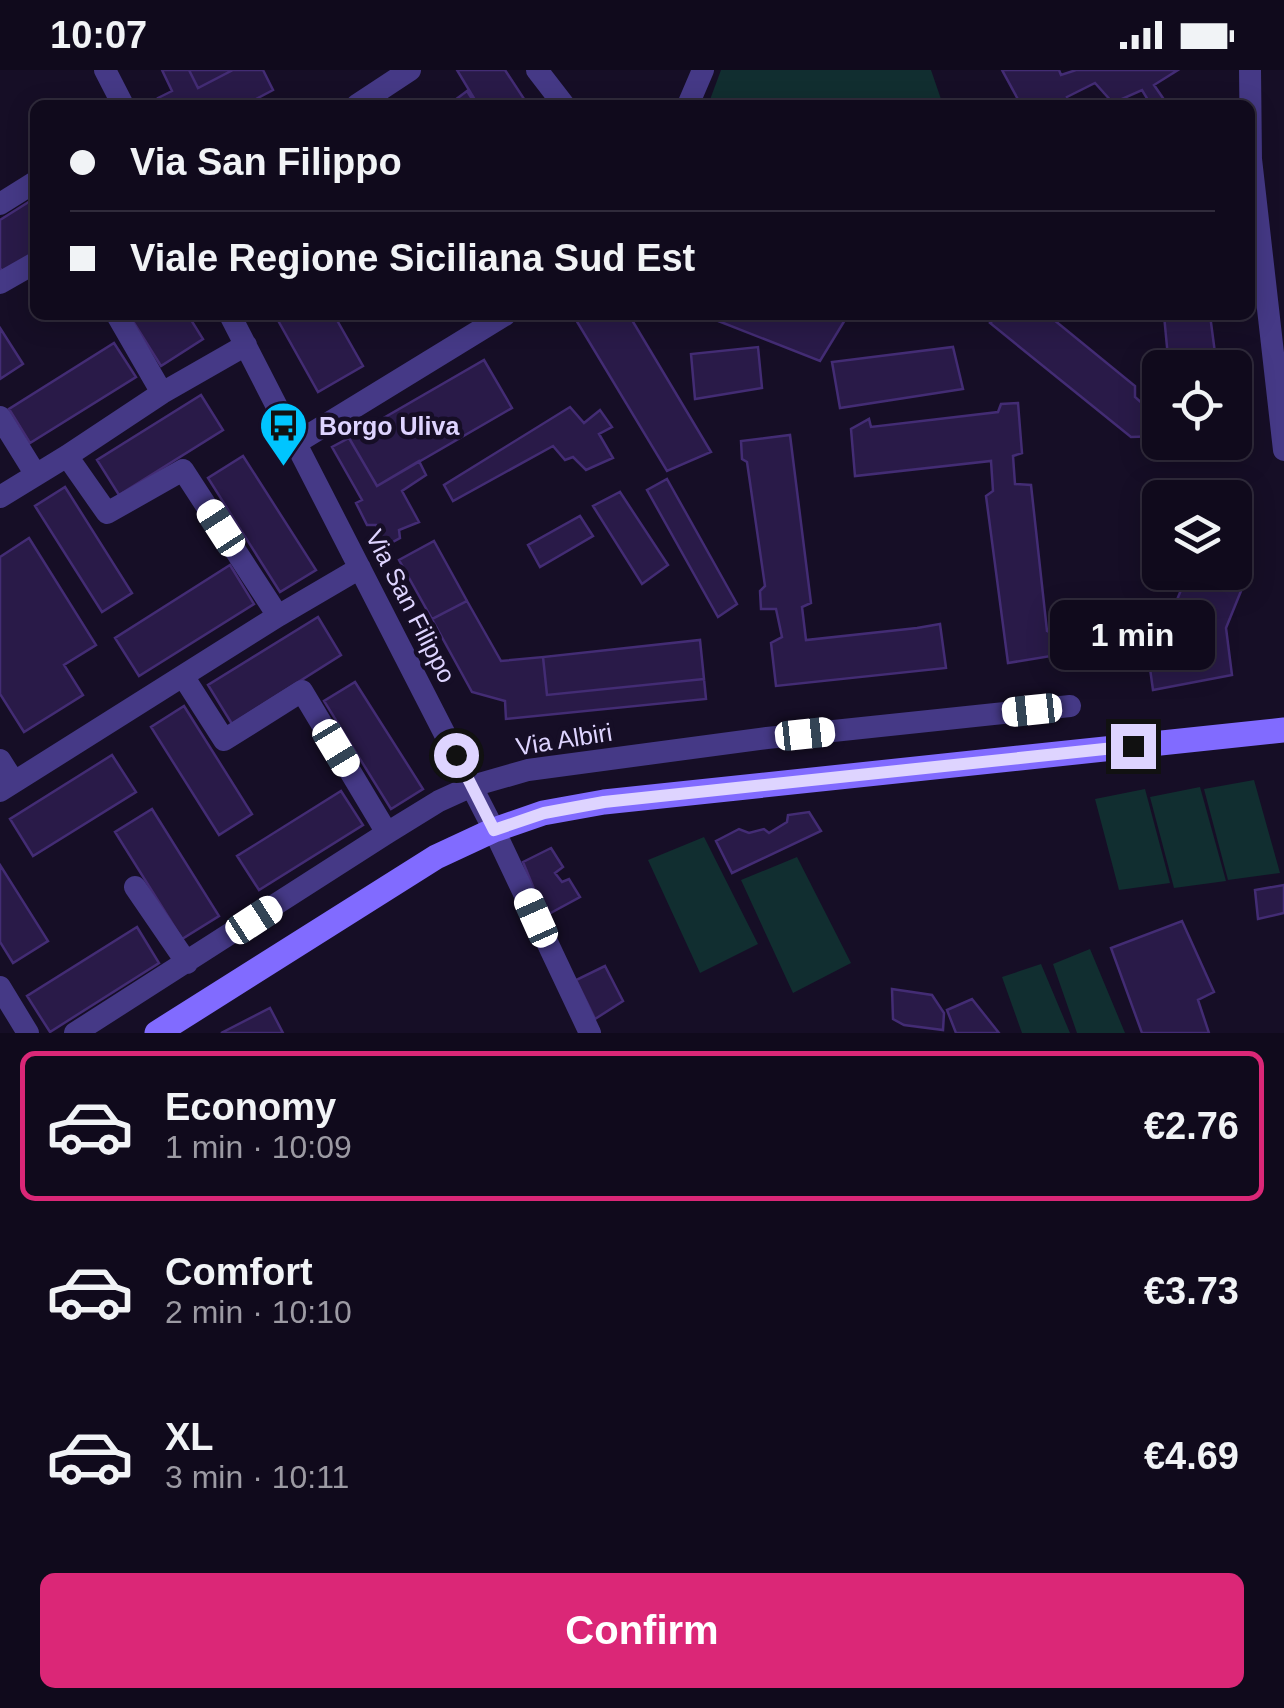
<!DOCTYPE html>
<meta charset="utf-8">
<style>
body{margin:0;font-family:Helvetica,sans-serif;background:#191325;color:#f1f3f6;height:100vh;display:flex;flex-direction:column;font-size:38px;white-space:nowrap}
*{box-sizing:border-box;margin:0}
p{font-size:32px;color:#9c9aa3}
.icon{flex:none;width:55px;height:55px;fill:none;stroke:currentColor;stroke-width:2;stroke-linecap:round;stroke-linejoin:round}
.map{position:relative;height:963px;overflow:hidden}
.details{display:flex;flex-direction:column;background:#100a1c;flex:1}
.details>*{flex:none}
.guide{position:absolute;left:30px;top:30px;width:1225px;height:220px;border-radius:15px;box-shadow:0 5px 25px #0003,0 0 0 2px #302b3b;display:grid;align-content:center;height:220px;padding:0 40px;background:#100a1c}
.tools{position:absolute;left:1142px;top:280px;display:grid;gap:20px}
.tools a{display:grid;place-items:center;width:110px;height:110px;border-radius:15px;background:#100a1c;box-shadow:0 5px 25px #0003,0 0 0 2px #302b3b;font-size:50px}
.end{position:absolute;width:45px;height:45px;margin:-22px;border:12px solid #ded4ff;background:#111;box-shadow:0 0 0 5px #111}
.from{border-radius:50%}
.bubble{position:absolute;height:70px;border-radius:15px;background:#100a1c;box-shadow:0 5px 25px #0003,0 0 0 2px #302b3b;font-size:32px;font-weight:700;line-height:70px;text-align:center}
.car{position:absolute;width:30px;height:60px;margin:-30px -15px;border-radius:12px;box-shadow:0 0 8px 2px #0007;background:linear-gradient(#fff 24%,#345 0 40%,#fff 0 76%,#345 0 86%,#fff 0)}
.guide b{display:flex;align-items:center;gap:35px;height:95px;font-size:38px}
.guide b+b{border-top:2px solid #302b3b}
.guide i{width:25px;height:25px;background:#f1f3f6}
ul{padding:18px 0 0;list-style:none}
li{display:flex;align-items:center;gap:30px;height:150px;margin:0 20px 15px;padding:0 20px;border:5px solid transparent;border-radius:15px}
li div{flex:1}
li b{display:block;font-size:38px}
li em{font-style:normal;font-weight:700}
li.selected{border-color:#db2777}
li>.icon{width:90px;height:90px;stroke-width:1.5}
.primary-button{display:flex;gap:20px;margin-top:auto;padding:20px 40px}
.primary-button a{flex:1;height:115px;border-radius:15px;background:#db2777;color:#fff;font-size:40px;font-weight:700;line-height:115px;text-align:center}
.status{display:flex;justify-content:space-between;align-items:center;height:70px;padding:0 50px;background:#100a1c;direction:ltr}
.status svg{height:28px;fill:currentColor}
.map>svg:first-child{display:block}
.green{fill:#112e30}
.building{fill:#291a48;stroke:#432c74;stroke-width:2.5}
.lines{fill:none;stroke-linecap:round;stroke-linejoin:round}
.street{stroke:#453986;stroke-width:22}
.secondary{stroke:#816bff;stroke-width:25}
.route{stroke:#ded4ff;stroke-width:12}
.labels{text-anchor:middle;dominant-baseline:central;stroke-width:9;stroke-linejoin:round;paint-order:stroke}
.poi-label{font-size:25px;font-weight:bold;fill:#ded4ff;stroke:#160e26;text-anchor:start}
.street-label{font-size:25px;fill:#ded4ff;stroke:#160e26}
</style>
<div class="status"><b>10:07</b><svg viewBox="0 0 49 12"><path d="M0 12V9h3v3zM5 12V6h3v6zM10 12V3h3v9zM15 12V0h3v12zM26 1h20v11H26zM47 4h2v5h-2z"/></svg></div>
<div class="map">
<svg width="1284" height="963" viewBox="0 0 1284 963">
<rect width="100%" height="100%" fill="#160e26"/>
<path class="green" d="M721 0H931L943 35H708Z
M1254 710 1280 803 1228 810 1204 719Z
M1200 717 1226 811 1174 818 1150 727Z
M1145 719 1170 813 1119 820 1095 729Z
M704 767 758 874 700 903 648 790Z
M797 787 851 893 793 923 741 810Z
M1090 879 1125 963H1077L1053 894Z
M1041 894 1070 963H1022L1002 907Z"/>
<path class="building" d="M162 0H189L198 18 233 0H263L273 20 245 35H161L158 28 172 21Z
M189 0H233L198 18Z
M457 0H505L528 35H478Z
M1002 0H1059L1061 5 1076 0H1178L1154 15 1165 31 1156 35H1151L1142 20 1113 33 1095 13 1067 27 1071 35H1021Z
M467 21 474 32 470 35H459L455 30Z
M35 128V185L4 204 0 198V150Z
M129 245H188L203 269 161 296Z
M275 245H334L363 296 318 322Z
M573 245H629L711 382 667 401Z
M703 245 779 246 848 245 820 291Z
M998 245H1048L1135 316V327L1145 336 1160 335V366L1131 367 990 253Z
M1164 245H1210L1217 298H1169Z
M0 258 23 294 0 309Z
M114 273 136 307 30 373 9 339Z
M758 277 762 318 695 329 691 284Z
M953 277 963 319 840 338 832 292Z
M484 290 512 338 377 416 349 368Z
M201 325 223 360 119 425 97 390Z
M1018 333 1022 383 1013 386 1015 414 1031 415 1047 561 1053 564 1057 585 1008 593 986 426 993 421 991 391 855 406 851 359 869 349 871 357 998 342 1001 334Z
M570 337 584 353 600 340 612 357 599 364 613 388 586 400 573 387 565 390 553 376 453 431 444 415Z
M790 365 811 533 802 537 806 570 917 558 940 554 946 598 776 616 771 573 782 567 776 539H761L760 521 765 516 747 392 742 389 741 371Z
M349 368 377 416 419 391 426 405 402 421 419 452 399 460 400 468 376 481 371 471 379 462 376 455H367L356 433 362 430 332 377Z
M243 386 316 500 280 522 208 408Z
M667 409 737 534 718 547 647 420Z
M65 417 132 523 102 542 35 436Z
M620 422 668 495 642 514 593 436Z
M580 446 593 466 540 497 528 475Z
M29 468 96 575 64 595 83 625 24 662 0 624V487Z
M434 471 467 531 432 549 399 490Z
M1235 473 1241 521 1226 558 1232 605 1153 620 1146 570 1161 569 1181 520 1168 507 1171 502H1235Z
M230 495 254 534 139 606 115 568Z
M467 531 501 591 543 587 547 625 704 609 706 629 506 649 505 631 472 622 432 549Z
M318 547 341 585 232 654 208 615Z
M700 570 704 609 547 625 543 587Z
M355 612 423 719 391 739 324 631Z
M184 636 252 744 219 765 151 657Z
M112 685 136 722 33 786 10 749Z
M341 721 363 755 259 820 237 786Z
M152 739 219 846 182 869 115 762Z
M809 742 821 761 732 803 716 771 739 759 749 763 764 759 769 763 787 752 788 745Z
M551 778 563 797 555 803 562 812 569 809 580 827 545 846 523 792Z
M0 795 48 871 13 893 0 872Z
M1284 815V843L1258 849 1255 820Z
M1182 851 1214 922 1198 930 1209 963H1142L1111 878Z
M137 857 159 893 50 962 27 926Z
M605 896 623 931 595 949 576 910Z
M892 919 932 925 944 943 943 960 904 955 893 949Z
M972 929 999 963H956L947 940Z
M270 938 283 963H221Z"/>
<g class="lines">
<path class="street" d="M105 0 123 35
M537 0 564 35
M1250 0 1251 89 1284 380
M357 35 410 0
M688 35 703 0
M0 134 35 112
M0 213 35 193
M117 245 162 323
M230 245 494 760 590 963
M0 347 36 405
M296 373 505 245
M67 386 107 443 183 400 278 546
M0 427 67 386 162 323 246 275
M183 606 224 670 302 621 387 763
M0 690 14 712
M0 721 278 546 360 498
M135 817 187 893
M0 917 28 963
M75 963 387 763 439 731 472 716 528 700 767 668 1070 636"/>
<path class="secondary" d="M157 963 436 787 494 760 543 743 604 732 1284 660"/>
</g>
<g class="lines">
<path class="route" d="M456 685 494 760 544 743 604 732 1133 676"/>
</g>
<defs>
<symbol id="bus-pin" viewBox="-11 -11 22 30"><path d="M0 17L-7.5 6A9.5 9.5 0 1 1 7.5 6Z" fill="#00c5ff" stroke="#160e26"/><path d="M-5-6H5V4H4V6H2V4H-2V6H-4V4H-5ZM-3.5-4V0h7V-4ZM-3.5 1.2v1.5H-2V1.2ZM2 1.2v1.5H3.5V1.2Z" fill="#111"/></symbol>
</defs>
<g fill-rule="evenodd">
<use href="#bus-pin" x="256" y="328" width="55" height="75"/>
</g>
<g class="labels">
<g class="poi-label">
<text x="319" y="356">Borgo Uliva</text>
</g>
<g class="street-label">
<text transform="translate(411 536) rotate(63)">Via San Filippo</text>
<text transform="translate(564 669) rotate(-9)">Via Albiri</text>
</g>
</g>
</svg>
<div class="tools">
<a><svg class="icon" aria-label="locate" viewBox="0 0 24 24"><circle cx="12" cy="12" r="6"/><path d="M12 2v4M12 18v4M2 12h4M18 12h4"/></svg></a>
<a><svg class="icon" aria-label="layers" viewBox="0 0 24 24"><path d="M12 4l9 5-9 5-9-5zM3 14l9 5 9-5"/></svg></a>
</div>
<i class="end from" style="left:456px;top:685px"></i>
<i class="end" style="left:1133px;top:676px"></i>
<div class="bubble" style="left:1050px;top:530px;width:165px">1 min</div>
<i class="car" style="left:221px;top:458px;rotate:327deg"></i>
<i class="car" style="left:1032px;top:640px;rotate:264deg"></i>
<i class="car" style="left:805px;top:664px;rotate:84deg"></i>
<i class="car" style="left:336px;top:678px;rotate:149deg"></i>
<i class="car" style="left:536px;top:848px;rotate:336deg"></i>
<i class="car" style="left:254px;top:850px;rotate:57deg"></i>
<div class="guide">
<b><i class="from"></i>Via San Filippo</b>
<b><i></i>Viale Regione Siciliana Sud Est</b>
</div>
</div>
<section class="details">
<ul>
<li class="selected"><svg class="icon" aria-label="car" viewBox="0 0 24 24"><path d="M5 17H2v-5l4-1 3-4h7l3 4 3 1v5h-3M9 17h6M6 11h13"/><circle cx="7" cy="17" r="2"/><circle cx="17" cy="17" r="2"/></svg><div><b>Economy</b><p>1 min · 10:09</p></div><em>€2.76</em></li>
<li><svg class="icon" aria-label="car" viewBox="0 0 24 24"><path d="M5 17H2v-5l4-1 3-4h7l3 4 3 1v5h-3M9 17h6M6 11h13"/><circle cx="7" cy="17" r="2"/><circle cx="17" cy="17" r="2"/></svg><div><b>Comfort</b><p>2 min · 10:10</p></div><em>€3.73</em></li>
<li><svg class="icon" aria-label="car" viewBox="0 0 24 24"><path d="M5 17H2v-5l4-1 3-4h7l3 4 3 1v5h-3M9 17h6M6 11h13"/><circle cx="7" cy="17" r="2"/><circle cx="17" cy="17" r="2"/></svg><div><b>XL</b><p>3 min · 10:11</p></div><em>€4.69</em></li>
</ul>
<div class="primary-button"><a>Confirm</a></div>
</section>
